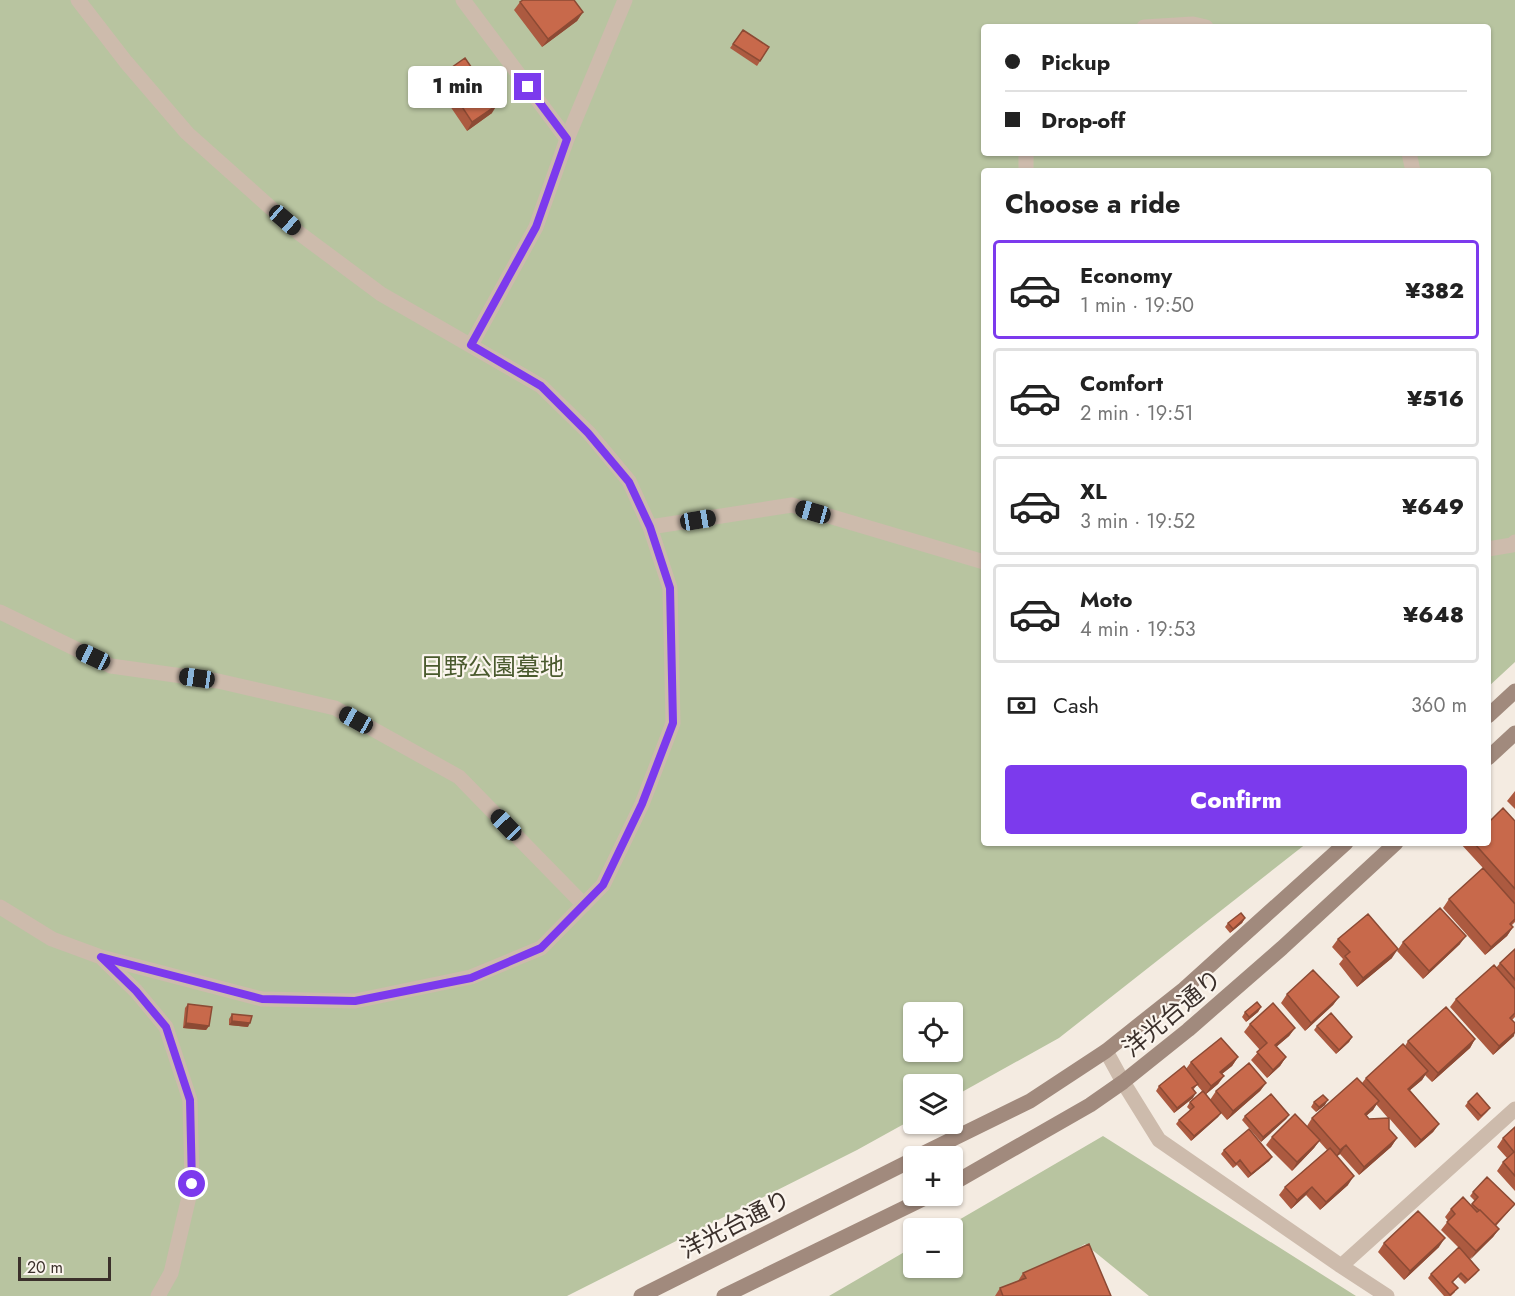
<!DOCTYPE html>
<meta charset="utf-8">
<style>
body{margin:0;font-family:Jost,"Noto Sans JP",sans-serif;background:#f2f2f2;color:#222;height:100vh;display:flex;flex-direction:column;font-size:22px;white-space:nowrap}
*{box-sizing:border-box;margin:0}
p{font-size:20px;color:#767676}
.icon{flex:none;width:33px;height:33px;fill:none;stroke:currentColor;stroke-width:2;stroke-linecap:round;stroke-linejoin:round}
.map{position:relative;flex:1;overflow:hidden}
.details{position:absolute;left:981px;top:168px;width:510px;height:678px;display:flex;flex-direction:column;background:#fff;border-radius:6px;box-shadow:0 2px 4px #0004}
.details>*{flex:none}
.top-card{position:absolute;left:981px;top:24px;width:510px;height:132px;border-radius:6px;box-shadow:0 2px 4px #0004;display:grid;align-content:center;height:132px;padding:0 24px;background:#fff}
.buttons{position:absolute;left:903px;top:1002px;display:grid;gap:12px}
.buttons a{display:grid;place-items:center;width:60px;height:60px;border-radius:6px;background:#fff;box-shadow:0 2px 4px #0004;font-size:30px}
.scale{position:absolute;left:18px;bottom:15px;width:93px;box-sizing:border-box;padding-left:6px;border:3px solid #3b302b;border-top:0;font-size:16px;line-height:21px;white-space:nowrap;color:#3b302b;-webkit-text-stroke:4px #fbf5ee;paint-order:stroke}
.end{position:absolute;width:27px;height:27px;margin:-14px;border:8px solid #7c3aed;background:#fff;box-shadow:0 0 0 3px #fff}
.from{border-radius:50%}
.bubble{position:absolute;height:42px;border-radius:6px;background:#fff;box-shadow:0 2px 4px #0004;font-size:20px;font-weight:800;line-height:42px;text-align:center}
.car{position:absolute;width:18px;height:36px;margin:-18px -9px;border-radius:8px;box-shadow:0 0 4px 2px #0007;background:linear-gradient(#222 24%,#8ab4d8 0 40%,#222 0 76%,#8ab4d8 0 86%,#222 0)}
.top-card b{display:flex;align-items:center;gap:21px;height:57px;font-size:22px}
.top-card b+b{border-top:2px solid #e0e0e0}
.top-card i{width:15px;height:15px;background:#222}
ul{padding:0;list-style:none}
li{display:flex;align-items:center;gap:18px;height:99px;margin:0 12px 9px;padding:0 12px;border:3px solid #e0e0e0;border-radius:6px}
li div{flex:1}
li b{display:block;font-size:22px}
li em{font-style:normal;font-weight:800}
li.selected{border-color:#7c3aed}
li>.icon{width:54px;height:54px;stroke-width:1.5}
h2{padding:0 24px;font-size:27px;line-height:72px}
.pay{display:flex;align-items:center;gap:15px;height:66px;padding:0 24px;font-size:22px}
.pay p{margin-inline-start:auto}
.action{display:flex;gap:12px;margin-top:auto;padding:12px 24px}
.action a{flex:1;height:69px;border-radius:6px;background:#7c3aed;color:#fff;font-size:24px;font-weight:800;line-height:69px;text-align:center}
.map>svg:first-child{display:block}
.green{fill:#b8c4a0;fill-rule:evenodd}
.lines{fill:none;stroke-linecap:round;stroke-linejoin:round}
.lane{stroke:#cdbbac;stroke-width:15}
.street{stroke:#cdbbac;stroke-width:15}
.secondary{stroke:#a18a7d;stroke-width:15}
.wall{fill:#ac5a40;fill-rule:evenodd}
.shaded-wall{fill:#8c4a34}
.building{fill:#c8694b;stroke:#8c4a34;stroke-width:1.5}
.route{stroke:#7c3aed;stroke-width:8}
.labels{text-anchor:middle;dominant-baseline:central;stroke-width:4.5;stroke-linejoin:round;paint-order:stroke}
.park-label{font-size:24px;fill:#4a5a2e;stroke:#fbf5ee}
.street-label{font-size:24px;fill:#3b302b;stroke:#fbf5ee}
</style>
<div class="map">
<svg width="1515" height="1296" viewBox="0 0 1515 1296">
<rect width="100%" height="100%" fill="#f4ebe1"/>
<path class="green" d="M0 0H1515V662L1488 687V171H984V843H1307L1059 1038 953 1097 952 1084H914L913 1119 857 1150 567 1296H0ZM984 27H1488V153H984ZM914 1012H952V1052H914Z
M1103 1136 1356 1296H1149L1085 1244 996 1296H829L913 1247 914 1268H952V1228H945Z"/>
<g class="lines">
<path class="lane" d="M463 0 567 139
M1144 27 1193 24 1206 27
M1409 153 1413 171
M1026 171V153
M471 345 536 227 567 139 625 0
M650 527 792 505 984 562
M1488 549 1512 545 1515 542
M0 612 111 666 218 681 335 708 459 777 584 905
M0 907 52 939 101 957 262 999 355 1001 471 977 541 948 603 885 642 804 673 723 670 588 650 527 629 481 589 433 541 386 381 294 299 233 187 133 126 62 78 0
M103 959 136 991 166 1027 190 1100 192 1184 171 1273 158 1296"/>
<path class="street" d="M1106 1051 1123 1082 1159 1140 1341 1266 1387 1296
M1341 1266 1515 1109"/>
<path class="secondary" d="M1488 716 1515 691
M1488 758 1515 733
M918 1156 1030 1101 1106 1051 1184 989 1346 843
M952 1184 1090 1105 1123 1082 1188 1030 1282 948 1396 843
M641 1296 914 1159
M724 1296 929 1196"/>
</g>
<path class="wall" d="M520 2 583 12 577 21 542 47 514 10Z
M743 30 769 47 757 66 730 48Z
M441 75 492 113 467 131 435 84Z
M1515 791V809L1507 801Z
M1515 821V922L1511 926 1513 927 1507 936 1485 955 1443 908 1449 899 1483 868 1460 843H1488Z
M1245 918 1242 923 1230 933 1225 927 1228 923Z
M1338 939 1392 958 1357 987 1339 964 1343 959 1332 947Z
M1403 942 1460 944 1423 979 1397 951Z
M1515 949V1017L1512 1020 1514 1036 1493 1055 1450 1007 1456 999 1496 968 1500 963Z
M1287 994 1339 997 1333 1005 1305 1031 1281 1003Z
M188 1004 209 1026 206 1030 183 1028 185 1008Z
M1261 1007 1258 1012 1246 1022 1242 1017 1245 1012Z
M232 1014 248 1027 229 1025V1019Z
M1250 1024 1295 1028 1289 1036 1276 1047 1286 1057 1280 1066 1267 1078 1251 1060 1260 1050 1244 1032Z
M1317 1026 1352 1037 1349 1042 1336 1054 1314 1030Z
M1475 1039 1470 1048 1432 1082 1425 1075 1422 1080 1410 1090 1439 1124 1433 1132 1415 1148 1389 1118V1129L1397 1138 1391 1147 1359 1175 1340 1154 1337 1156 1348 1185 1320 1210 1306 1195 1291 1209 1279 1195 1285 1187 1327 1150 1319 1141 1314 1148 1292 1171 1266 1145 1272 1137 1307 1126 1312 1118 1362 1083 1366 1078 1405 1046 1408 1041ZM1376 1104 1388 1118 1369 1119 1366 1116 1373 1110Z
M1238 1057 1232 1066 1222 1074 1224 1076 1218 1084 1206 1094 1210 1100 1216 1091 1266 1083 1260 1091 1227 1120 1221 1113 1218 1117 1191 1141 1176 1124 1179 1120 1191 1111 1187 1107 1190 1102 1202 1091 1197 1085 1193 1090V1098L1174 1113 1156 1091 1159 1086 1186 1069 1191 1062Z
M1314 1102 1325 1105 1316 1112 1311 1107Z
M1468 1102 1490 1108 1487 1112 1478 1121 1465 1106Z
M1289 1115 1286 1119 1261 1142 1242 1120 1245 1116Z
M1515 1127V1191L1497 1171 1503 1162 1507 1158 1497 1147 1503 1138Z
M1224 1150 1272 1157 1269 1161 1248 1178 1237 1165 1233 1168 1221 1154Z
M1473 1192 1515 1204 1496 1226 1499 1229 1493 1237 1470 1259 1479 1270 1476 1274 1465 1284 1458 1277 1453 1282 1455 1292 1451 1296H1444L1428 1278 1431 1274 1459 1248 1441 1230 1448 1221 1445 1217 1451 1209 1471 1205 1475 1201 1470 1196Z
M1384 1243 1439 1247 1404 1280 1378 1252Z
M1023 1273 1111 1296H995L1000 1288 1018 1281Z"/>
<path class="shaded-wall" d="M583 12 577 21 542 47 548 39Z
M497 105 492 113 467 131 472 122Z
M1245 918 1242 923 1230 933 1233 929Z
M1513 927 1507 936 1485 955 1491 947Z
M1466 936 1460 944 1423 979 1429 971Z
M1398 949 1392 958 1357 987 1363 978Z
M1339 997 1333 1005 1305 1031 1311 1023Z
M1261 1007 1258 1012 1246 1022 1249 1017Z
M232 1021 250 1023 248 1027 229 1025Z
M186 1023 209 1026 206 1030 183 1028Z
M1295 1028 1289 1036 1269 1053 1275 1045Z
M1515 1032 1514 1036 1493 1055 1499 1046Z
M1352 1037 1349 1042 1336 1054 1339 1050Z
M1475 1039 1470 1048 1432 1082 1438 1073Z
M1238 1057 1232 1066 1214 1080 1220 1072Z
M1286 1057 1280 1066 1267 1078 1273 1070Z
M1428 1071 1422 1080 1402 1097 1408 1089Z
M1224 1076 1218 1084 1205 1095 1211 1086Z
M1266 1083 1260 1091 1227 1120 1233 1111Z
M1196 1093 1193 1098 1174 1113 1177 1108Z
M1328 1100 1325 1105 1316 1112 1319 1107Z
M1379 1101 1373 1110 1359 1122 1365 1114Z
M1221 1113 1218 1117 1191 1141 1194 1136Z
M1289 1115 1286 1119 1261 1142 1263 1137Z
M1439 1124 1433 1132 1415 1148 1421 1140Z
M1397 1138 1391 1147 1359 1175 1364 1167Z
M1320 1140 1314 1148 1292 1171 1297 1162Z
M1346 1145 1340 1154 1335 1158 1340 1150Z
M1272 1157 1269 1161 1248 1178 1251 1174Z
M1354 1176 1348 1185 1320 1210 1326 1202Z
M1312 1187 1306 1195 1291 1209 1297 1200Z
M1499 1229 1493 1237 1470 1260 1476 1251Z
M1445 1238 1439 1247 1404 1280 1410 1271Z"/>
<path class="building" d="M523 0H574L583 12 548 39 520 2Z
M743 30 769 47 760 61 733 44Z
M465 58 497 105 472 122 441 75Z
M1503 808 1515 821V889L1474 843H1488V821L1489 822Z
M1483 868 1515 904V919L1510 924 1513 927 1491 947 1449 899Z
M1440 908 1466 936 1429 971 1403 942Z
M1241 913 1245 918 1233 929 1228 923Z
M1368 914 1398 949 1363 978 1345 956 1350 952 1338 939Z
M1515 949V980L1500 963Z
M1494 965 1515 989V1013L1510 1018 1515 1023V1032L1499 1046 1456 999Z
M1313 970 1339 997 1311 1023 1287 994Z
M1257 1002 1261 1007 1249 1017 1245 1012Z
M1273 1003 1295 1028 1275 1045 1286 1057 1273 1070 1257 1052 1267 1043 1250 1024Z
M188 1004 212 1007 209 1026 186 1023Z
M1446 1007 1475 1039 1438 1073 1408 1041Z
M1331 1013 1352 1037 1339 1050 1317 1026Z
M232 1014 252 1016 250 1023 232 1021Z
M1221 1038 1238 1057 1220 1072 1224 1076 1211 1086 1191 1062Z
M1403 1044 1428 1071 1408 1089 1439 1124 1421 1140 1366 1078Z
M1249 1063 1266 1083 1233 1111 1216 1091Z
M1184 1066 1198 1084 1192 1088 1196 1093 1177 1108 1159 1086Z
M1357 1078 1379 1101 1365 1114 1369 1119 1389 1118V1129L1397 1138 1364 1167 1346 1145 1340 1150 1312 1118Z
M1203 1091 1221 1113 1194 1136 1179 1120 1194 1107 1190 1102Z
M1477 1093 1490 1108 1481 1116 1468 1102Z
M1271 1094 1289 1115 1263 1137 1245 1116Z
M1323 1095 1328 1100 1319 1107 1314 1102Z
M1295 1114 1320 1140 1297 1162 1272 1137Z
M1515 1127V1176L1503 1162 1514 1152 1503 1138Z
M1249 1129 1272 1157 1251 1174 1240 1160 1236 1164 1224 1150Z
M1330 1148 1354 1176 1326 1202 1312 1187 1297 1200 1285 1187Z
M1487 1177 1515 1204 1495 1225 1480 1210H1479L1472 1204 1478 1197 1473 1192Z
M1463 1197 1477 1212 1480 1210 1499 1229 1476 1251 1447 1222 1455 1214 1451 1209Z
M1418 1211 1445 1238 1410 1271 1384 1243Z
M1089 1244 1111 1296H1003L1000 1288 1026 1278 1023 1273Z
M1459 1247 1479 1270 1468 1280 1461 1273 1452 1282 1458 1288 1450 1295 1431 1274Z"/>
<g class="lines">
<path class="route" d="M192 1184 190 1100 166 1027 136 991 101 957 262 999 355 1001 471 978 541 948 603 885 642 804 673 723 670 588 650 527 629 482 588 433 541 386 471 345 536 227 567 139 528 87"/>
</g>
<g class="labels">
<g class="park-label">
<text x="492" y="666">日野公園墓地</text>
</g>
<g class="street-label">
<text transform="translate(1172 1013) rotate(-40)">洋光台通り</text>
<text transform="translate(735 1224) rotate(-27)">洋光台通り</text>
</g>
</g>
</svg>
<div class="buttons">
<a><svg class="icon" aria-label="locate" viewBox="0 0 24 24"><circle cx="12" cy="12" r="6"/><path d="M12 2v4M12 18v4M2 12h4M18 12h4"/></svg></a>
<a><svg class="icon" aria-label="layers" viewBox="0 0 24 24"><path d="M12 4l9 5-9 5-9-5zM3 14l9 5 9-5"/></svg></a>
<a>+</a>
<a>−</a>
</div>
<div class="scale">20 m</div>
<i class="end from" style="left:192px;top:1184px"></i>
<i class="end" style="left:528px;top:87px"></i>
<div class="bubble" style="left:408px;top:66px;width:99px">1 min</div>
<i class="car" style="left:285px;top:220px;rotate:131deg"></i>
<i class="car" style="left:813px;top:512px;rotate:286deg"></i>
<i class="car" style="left:698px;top:520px;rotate:81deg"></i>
<i class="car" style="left:93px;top:657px;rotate:295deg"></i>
<i class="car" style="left:197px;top:678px;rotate:278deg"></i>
<i class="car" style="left:356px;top:720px;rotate:299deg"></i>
<i class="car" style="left:506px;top:825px;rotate:316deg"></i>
<div class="top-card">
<b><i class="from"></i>Pickup</b>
<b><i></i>Drop-off</b>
</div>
<section class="details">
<h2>Choose a ride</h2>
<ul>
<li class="selected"><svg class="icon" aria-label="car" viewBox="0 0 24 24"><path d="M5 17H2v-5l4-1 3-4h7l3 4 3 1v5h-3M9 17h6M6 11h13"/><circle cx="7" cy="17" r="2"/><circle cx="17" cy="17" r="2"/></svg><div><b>Economy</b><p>1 min · 19:50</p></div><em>¥382</em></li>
<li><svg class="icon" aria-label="car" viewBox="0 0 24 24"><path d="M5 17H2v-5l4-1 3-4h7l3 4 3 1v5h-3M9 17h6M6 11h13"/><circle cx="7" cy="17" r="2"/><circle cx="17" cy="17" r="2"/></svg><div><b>Comfort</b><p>2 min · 19:51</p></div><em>¥516</em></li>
<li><svg class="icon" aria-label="car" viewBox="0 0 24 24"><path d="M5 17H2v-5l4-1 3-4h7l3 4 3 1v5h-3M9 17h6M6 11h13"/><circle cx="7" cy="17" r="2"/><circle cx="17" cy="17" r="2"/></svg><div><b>XL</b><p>3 min · 19:52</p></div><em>¥649</em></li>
<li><svg class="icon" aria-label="car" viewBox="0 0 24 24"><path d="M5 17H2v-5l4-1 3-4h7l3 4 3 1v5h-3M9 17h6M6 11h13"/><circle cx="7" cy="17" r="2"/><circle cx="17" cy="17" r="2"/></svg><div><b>Moto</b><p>4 min · 19:53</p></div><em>¥648</em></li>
</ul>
<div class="pay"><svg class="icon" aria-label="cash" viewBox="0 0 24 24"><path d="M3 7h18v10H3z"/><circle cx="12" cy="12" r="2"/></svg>Cash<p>360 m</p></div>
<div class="action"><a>Confirm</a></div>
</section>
</div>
